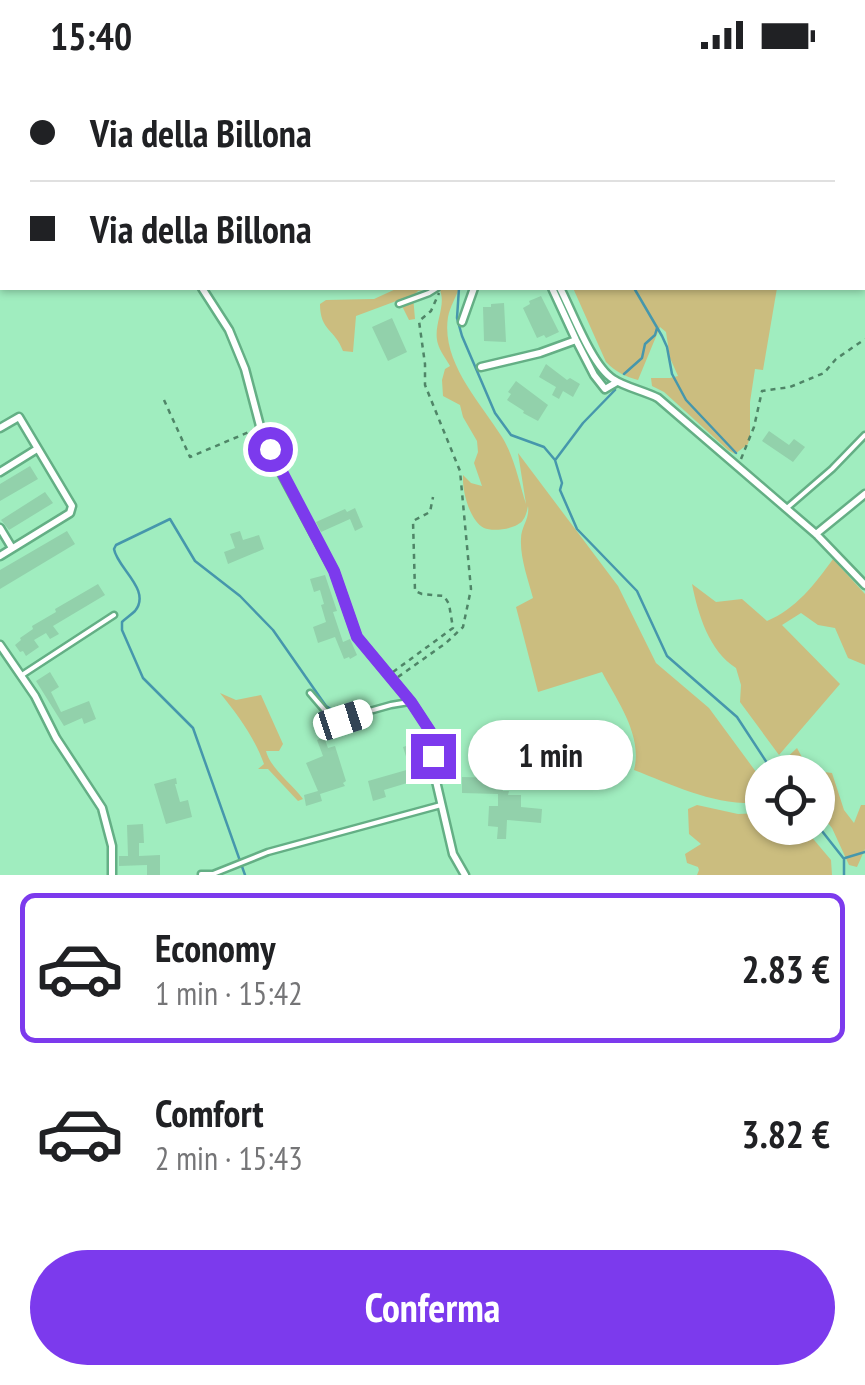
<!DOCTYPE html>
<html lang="it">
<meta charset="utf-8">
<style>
body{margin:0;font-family:"PT Sans Narrow",sans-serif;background:#f6f6f6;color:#202124;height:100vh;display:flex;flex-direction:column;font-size:38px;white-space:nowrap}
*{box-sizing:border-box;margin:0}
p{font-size:32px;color:#757577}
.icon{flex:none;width:55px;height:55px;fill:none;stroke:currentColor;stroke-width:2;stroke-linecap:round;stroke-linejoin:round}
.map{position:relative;height:805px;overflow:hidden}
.drawer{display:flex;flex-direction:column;background:#fff;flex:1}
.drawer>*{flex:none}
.banner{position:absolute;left:0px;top:0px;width:865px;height:220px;box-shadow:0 2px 8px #0004;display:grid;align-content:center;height:220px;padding:0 30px;background:#fff}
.tools{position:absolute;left:745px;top:685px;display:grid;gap:20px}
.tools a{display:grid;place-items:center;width:90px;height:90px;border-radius:50%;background:#fff;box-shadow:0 2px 8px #0004;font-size:50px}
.end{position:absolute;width:45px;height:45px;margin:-22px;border:12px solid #7c3aed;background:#fff;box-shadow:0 0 0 5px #fff}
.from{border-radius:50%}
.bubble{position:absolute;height:70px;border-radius:35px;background:#fff;box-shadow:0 2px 8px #0004;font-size:32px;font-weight:800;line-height:70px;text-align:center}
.car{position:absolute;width:30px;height:60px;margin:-30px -15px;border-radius:12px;box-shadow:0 0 8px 2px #0007;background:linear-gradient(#fff 24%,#345 0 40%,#fff 0 76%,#345 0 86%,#fff 0)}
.banner b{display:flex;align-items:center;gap:35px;height:95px;font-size:38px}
.banner b+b{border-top:2px solid #e0e0e0}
.banner i{width:25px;height:25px;background:#202124}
ul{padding:18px 0 0;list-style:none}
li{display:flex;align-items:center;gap:30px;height:150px;margin:0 20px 15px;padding:0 10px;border:5px solid transparent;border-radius:15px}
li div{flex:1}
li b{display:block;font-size:38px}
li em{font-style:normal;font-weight:800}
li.on{border-color:#7c3aed}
li>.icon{width:90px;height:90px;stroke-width:1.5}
.action{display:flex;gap:20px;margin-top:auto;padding:20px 30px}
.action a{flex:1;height:115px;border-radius:60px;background:#7c3aed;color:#fff;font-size:40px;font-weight:800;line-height:115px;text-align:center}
.status{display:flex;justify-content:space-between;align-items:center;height:70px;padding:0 50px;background:#fff;direction:ltr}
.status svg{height:28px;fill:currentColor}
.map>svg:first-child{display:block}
.green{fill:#cbbd7f}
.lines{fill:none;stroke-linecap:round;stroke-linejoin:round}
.stream{stroke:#4697ac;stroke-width:2.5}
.building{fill:#92d1ab}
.service-casing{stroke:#64af85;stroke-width:9}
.minor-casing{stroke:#64af85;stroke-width:11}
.path{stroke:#4f8567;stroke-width:2.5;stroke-dasharray:5 5;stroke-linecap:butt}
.service{stroke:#fff;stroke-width:4}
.minor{stroke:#fff;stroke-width:6}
.route{stroke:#7c3aed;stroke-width:12}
</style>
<div class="status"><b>15:40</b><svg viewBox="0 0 49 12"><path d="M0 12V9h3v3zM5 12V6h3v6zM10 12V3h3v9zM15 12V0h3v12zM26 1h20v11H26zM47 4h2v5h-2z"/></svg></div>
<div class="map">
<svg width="865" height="805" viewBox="0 0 865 805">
<rect width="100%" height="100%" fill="#a0edbf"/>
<path class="green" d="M398 218H434L418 221 413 226 415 249 409 250 399 230 356 246 353 282 343 281C335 259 320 261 320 234L326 230 374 229Z
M439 218H459C456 227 450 237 448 247 441 292 480 332 502 367 514 386 519 412 526 434L518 383 618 516 656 593 709 638 762 710 761 733C715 736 675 716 634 700 643 665 617 631 602 602L538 622 516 537 533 528C528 509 520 488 521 469 521 456 530 449 528 436 527 441 526 446 523 450 517 459 493 462 484 458 469 450 462 420 463 405L471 413 482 416 474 393 478 382 477 371 463 347 460 335 443 326 442 310 445 299 450 296C446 289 440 281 438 274 432 255 448 235 439 218Z
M573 218H777L763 300 755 299 750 332V366L748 374 735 384 728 380 664 322 652 316 651 308H670L678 306 670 288 666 262 660 257 638 310C624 306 616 302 606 292Z
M833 489 865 524V595L848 588 835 558 818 555 801 543 782 555 840 614 779 685 740 632 741 615 736 598C709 581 698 544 692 514L716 532 742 529 767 551C796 539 815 514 833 489Z
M220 623 236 630 261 625 283 674 279 681H266C270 698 292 714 303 729L298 731 268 699H258L264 694C255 668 237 644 220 623Z
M797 678 809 700 832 703 844 740 854 753 861 735H865V779L857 797 849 795 832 758 818 741V702H786L781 693Z
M697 735 738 744 762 743V758H804L831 790 832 805H697L699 800 698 797 687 793 685 784 701 774 689 764 688 739Z"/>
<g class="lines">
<path class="stream" d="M376 0 381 2
M459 218 457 248 462 266 495 343 511 365 544 377 555 390 562 413 560 420 577 459 637 521 667 586 737 647 773 702
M634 218 662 266 667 277 672 304 686 330 736 383
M624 304 642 288 645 274 655 265 657 258
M556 389 583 353 615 320
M818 756 844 789
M845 788 865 782
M245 805 193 658 143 608 122 560V552C126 548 131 545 135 541 152 520 117 498 114 479L116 475 170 449 195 491 240 526 273 560 326 636 335 642 352 638
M844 805V790"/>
</g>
<path class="building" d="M541 226 559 262 546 268 544 265 537 268 523 238 530 234 529 231Z
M504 233 506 272 484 271 483 237H491V234Z
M392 248 407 282 388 291 372 257Z
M546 294 567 310 570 308 580 314 573 327 563 321 559 329 552 325 556 317 539 307Z
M516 311 548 335 538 351 523 343 524 341 507 330 511 324 508 322Z
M769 361 789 375 794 369 805 377 793 392 762 371Z
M30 396 38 409 0 431V414Z
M45 422 53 433 9 460 1 450Z
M355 438 363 457 355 461 350 449 321 462 316 452 345 439 347 442Z
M67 461 75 474 0 519V500Z
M240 461 243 470 259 465 264 479 228 494 224 482 235 478 230 464Z
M325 505 337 541 333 542 343 572 350 569 357 585 350 589 349 587 344 589 335 567 318 573 313 557 326 552 321 535 324 534 320 520 314 522 310 509Z
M98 514 105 525 53 556 59 564 50 569 46 563 34 570 39 577 26 586 23 581 20 582 15 575 21 570 20 568 33 559 32 556 56 542 55 539Z
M50 602 59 617 51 622 61 642 89 631 96 649 84 654 82 648 64 656 36 611Z
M324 667 328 678 335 676 346 711 343 713 345 716 320 724 322 731 306 736 304 725 318 721 306 693 323 686 317 670Z
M422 671 426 689 421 690 424 702 416 705 417 710 384 720 386 727 373 731 368 711 410 699 403 677Z
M462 707 500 708 503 721H509L508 725H521V737L542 739 541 753 507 750 506 769H497L498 757 488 756 489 736H498V724L462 723Z
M176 708 177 714H175L180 732 188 730 192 747 166 754 154 714Z
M143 754 144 773H139V786L160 785V805H147V795L119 796V786H128L127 755Z"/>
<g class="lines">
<defs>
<path id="service" d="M399 234 429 223 437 218
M788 437 832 399 865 365
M22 605 114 545
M310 623 334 651 391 635 409 632
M201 804H213L268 782 441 735"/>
<path id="minor" d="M127 0 128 2
M473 0 474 2
M545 2 546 0
M0 29 2 31
M202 218 229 260 245 299 260 356 280 401 334 501 357 567 411 632 430 661 436 711 453 784 465 805
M552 218 576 270 594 305 605 319 617 312
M560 218C572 241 592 296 613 309 625 317 644 321 658 328L816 464 865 515
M462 252 474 218
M481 297 540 283 576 270
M0 358 19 347 72 436 70 443 0 486
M0 402 37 379
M0 458 12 478
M816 464 865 424
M0 575 35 626 56 668 102 738 112 776V805"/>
</defs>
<use href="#service" class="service-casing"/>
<use href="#minor" class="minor-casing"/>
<path class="path" d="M659 2 662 0
M164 330 190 387 256 359
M741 389 754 357 762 321 790 317 824 303 836 289 865 269
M393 602 453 558 449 534 444 526 422 524 415 521 413 451 430 442 433 427
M398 607 446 573 463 557 471 519 460 401 425 315V294L419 251 431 241 439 223"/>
<use href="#service" class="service"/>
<use href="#minor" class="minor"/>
</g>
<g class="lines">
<path class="route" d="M270 379 334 501 357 567 411 632 430 661 433 686"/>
</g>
</svg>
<div class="tools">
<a><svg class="icon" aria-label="locate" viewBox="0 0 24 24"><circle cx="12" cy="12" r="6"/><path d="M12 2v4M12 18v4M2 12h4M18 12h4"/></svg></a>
</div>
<i class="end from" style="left:270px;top:379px"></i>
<i class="end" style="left:433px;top:686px"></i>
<div class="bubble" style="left:468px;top:650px;width:165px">1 min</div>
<i class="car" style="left:343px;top:650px;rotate:72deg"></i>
<div class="banner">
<b><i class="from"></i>Via della Billona</b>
<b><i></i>Via della Billona</b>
</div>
</div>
<section class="drawer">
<ul>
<li class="on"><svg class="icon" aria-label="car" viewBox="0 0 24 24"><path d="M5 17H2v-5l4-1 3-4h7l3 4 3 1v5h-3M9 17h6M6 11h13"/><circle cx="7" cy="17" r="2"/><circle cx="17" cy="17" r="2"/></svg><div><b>Economy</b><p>1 min · 15:42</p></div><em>2.83 €</em></li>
<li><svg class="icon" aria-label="car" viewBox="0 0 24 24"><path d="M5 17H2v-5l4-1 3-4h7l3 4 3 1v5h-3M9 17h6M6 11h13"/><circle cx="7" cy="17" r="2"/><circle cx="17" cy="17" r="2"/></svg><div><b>Comfort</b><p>2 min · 15:43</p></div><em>3.82 €</em></li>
</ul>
<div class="action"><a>Conferma</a></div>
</section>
